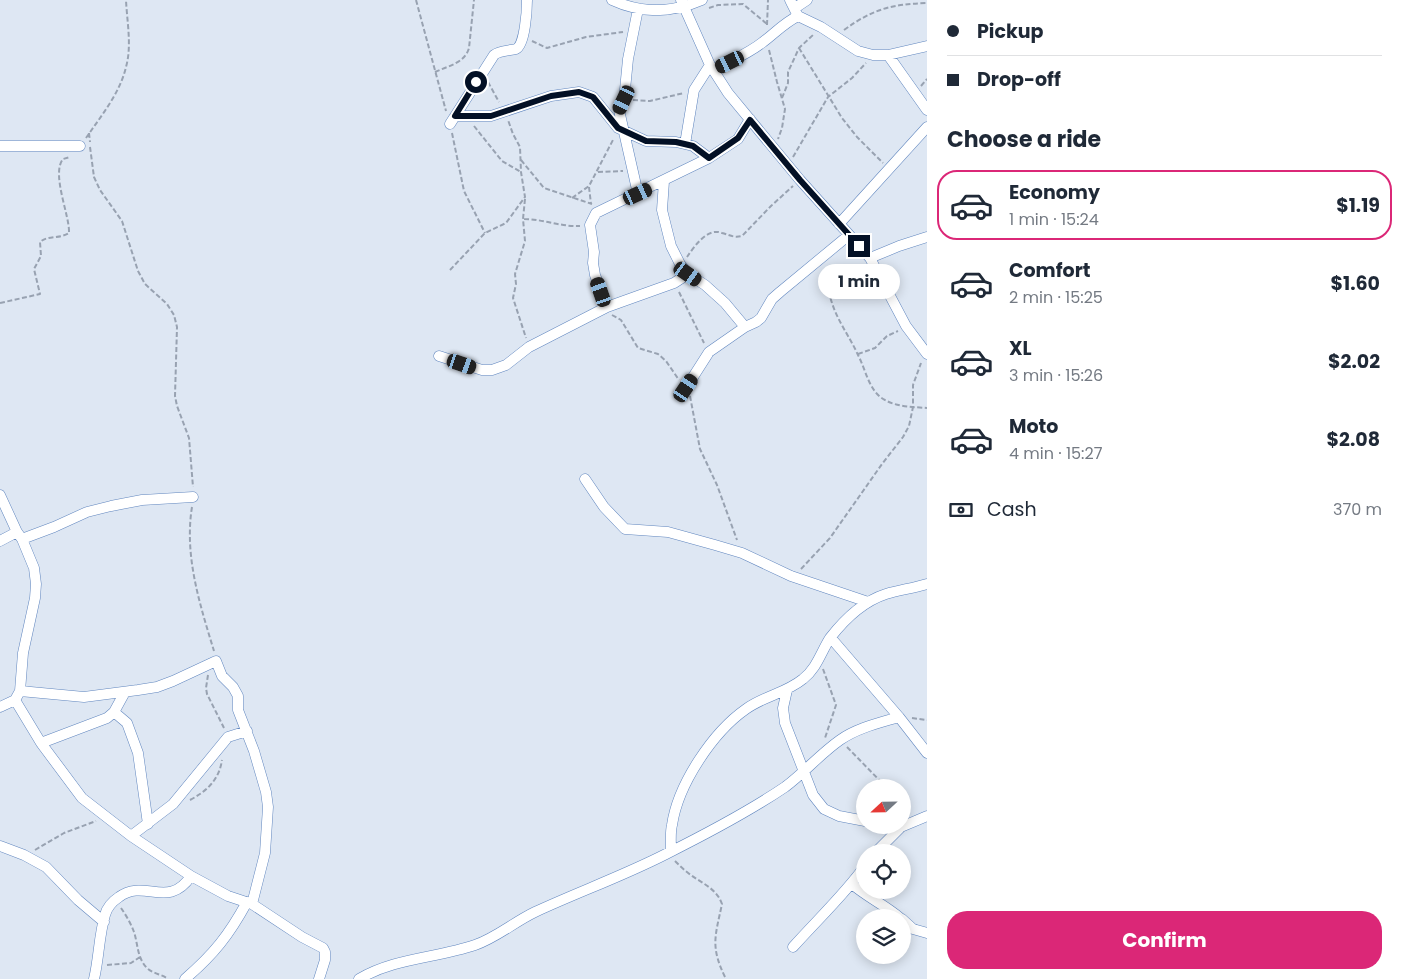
<!DOCTYPE html>
<meta charset="utf-8">
<style>
body{margin:0;font-family:Poppins,sans-serif;background:#f2f2f3;color:#1f2937;height:100vh;display:flex;flex-direction:column;font-size:19px;white-space:nowrap}
*{box-sizing:border-box;margin:0}
p{font-size:16px;color:#747a83}
.icon{flex:none;width:28px;height:28px;fill:none;stroke:currentColor;stroke-width:2;stroke-linecap:round;stroke-linejoin:round}
.map{position:relative;flex:1;overflow:hidden}
.drawer{display:flex;flex-direction:column;background:#fff;width:475px}
.drawer>*{flex:none}
.banner{display:grid;align-content:center;height:110px;padding:0 20px;background:#fff}
.needle{width:32px;rotate:248deg}
.buttons{position:absolute;left:856px;top:779px;display:grid;gap:10px}
.buttons a{display:grid;place-items:center;width:55px;height:55px;border-radius:50%;background:#fff;box-shadow:0 2px 12px #0003;font-size:25px}
.end{position:absolute;width:22px;height:22px;margin:-11px;border:6px solid #031025;background:#fff;box-shadow:0 0 0 2px #fff}
.from{border-radius:50%}
.bubble{position:absolute;height:35px;border-radius:18px;background:#fff;box-shadow:0 2px 12px #0003;font-size:16px;font-weight:700;line-height:35px;text-align:center}
.car{position:absolute;width:15px;height:30px;margin:-15px -8px;border-radius:6px;box-shadow:0 0 4px 1px #0007;background:linear-gradient(#222 24%,#8ab4d8 0 40%,#222 0 76%,#8ab4d8 0 86%,#222 0)}
.banner b{display:flex;align-items:center;gap:18px;height:48px;font-size:19px}
.banner b+b{border-top:1px solid #e0e1e3}
.banner i{width:12px;height:12px;background:#1f2937}
ul{padding:0;list-style:none}
li{display:flex;align-items:center;gap:15px;height:70px;margin:0 10px 8px;padding:0 10px;border:2px solid transparent;border-radius:20px}
li div{flex:1}
li b{display:block;font-size:19px}
li em{font-style:normal;font-weight:700}
li.selected{border-color:#db2777}
li>.icon{width:45px;height:45px;stroke-width:1.5}
h2{padding:0 20px;font-size:22px;line-height:60px}
.pay{display:flex;align-items:center;gap:12px;height:55px;padding:0 20px;font-size:19px}
.pay p{margin-inline-start:auto}
.cta{display:flex;gap:10px;margin-top:auto;padding:10px 20px}
.cta a{flex:1;height:58px;border-radius:20px;background:#db2777;color:#fff;font-size:20px;font-weight:700;line-height:58px;text-align:center}
main{display:flex;flex:1;min-height:0}
.map>svg:first-child{display:block}
.lines{fill:none;stroke-linecap:round;stroke-linejoin:round}
.street-casing{stroke:#6086bf;stroke-width:11}
.path{stroke:#98a2b1;stroke-width:2;stroke-dasharray:5 2.5;stroke-linecap:butt}
.street{stroke:#fff;stroke-width:10}
.route{stroke:#031025;stroke-width:6}
</style>
<main>
<div class="map">
<svg width="927" height="979" viewBox="0 0 927 979">
<rect width="100%" height="100%" fill="#dee7f3"/>
<g class="lines">
<defs>
<path id="street" d="M612 0C642 14 672 13 702 0
M681 0 710 65 728 93 800 180 870 258 906 326 927 354
M790 0 798 16
M795 8 807 0
M638 9 628 59 624 100 619 110 638 194
M888 55 927 110
M714 70C730 61 748 54 763 42 775 33 784 23 798 16L821 27 858 51 873 55H888L927 46
M455 116H491L551 96 579 92 593 97 618 128 646 141 676 142 693 146 709 158
M450 124 494 55C500 50 509 51 516 49 525 45 527 10 527 0
M685 144 694 90 710 65
M0 146H80
M664 181 662 210 671 246 680 264 688 274 705 285 725 303 745 327
M839 224 927 127
M870 258 899 246 927 237
M607 307 595 275 593 263 594 252 590 225 596 213 709 158 738 139 750 119
M439 356 482 370H492L506 365 529 347 607 307 674 283 688 274
M686 388 709 352 745 327 756 322 761 318 772 299 780 292 849 235
M585 479 604 507 625 529 668 532 715 545 742 553 791 576 868 602
M0 495 17 532 22 539 34 568 36 584 35 598 23 653 20 691 15 700 0 707
M22 539 54 527 87 512 111 506 142 500 193 497
M0 541 17 532
M831 638 899 717 927 753
M787 690 783 708 785 723 813 795 824 809 839 816 865 821
M20 691 84 697 138 690 157 687 173 681 216 661 222 676 233 687 238 696V710L254 751 266 792 268 807 265 853 252 904
M15 700 41 743 82 798 131 836 191 876 228 896 252 904 302 937 323 948 325 952V960L319 979
M114 712 127 723 138 753 148 824
M41 743 107 718 114 712 125 692
M887 825 901 827 927 816
M131 836 173 804 228 737 247 731
M0 846 24 855 46 867 78 900 104 922
M671 851C671 843 670 833 672 825 678 784 713 732 746 709 764 696 786 693 803 679 817 668 821 652 830 638 844 620 864 601 886 594 900 590 914 588 927 584
M876 852 901 827
M852 884C867 897 885 905 900 918
M902 919 913 929 927 933
M793 947C817 920 844 895 865 866
M94 979C99 958 99 935 105 915 107 907 113 901 119 897 145 878 168 910 191 876
M185 979C214 954 229 935 247 902
M359 979C394 958 437 958 475 945 496 938 514 922 535 912 578 892 623 876 666 854 706 834 748 812 785 787 804 773 820 754 840 740 857 728 879 723 899 717"/>
</defs>
<use href="#street" class="street-casing"/>
<path class="path" d="M416 0 446 111
M709 8 718 5 743 4 767 24
M767 25 768 0
M844 30C873 9 892 4 927 3
M532 41 547 48 586 37 623 32
M799 48 842 118 857 137 883 163
M769 50 777 82 785 109 782 128 778 139
M435 72C448 66 465 63 469 48L474 0
M488 82 499 102
M921 86 927 79
M782 98 788 83V72L794 59 799 48 813 35
M633 100 650 101 684 93
M474 126 502 161 521 172
M89 133 90 142
M452 133 464 191 485 233
M86 138C101 116 120 93 126 67 132 46 127 22 126 0
M90 147 94 177 100 190 122 221 138 271 145 284 167 304 174 315 177 327 175 396 177 406 189 438 193 487
M793 157 828 97 852 78 866 63
M521 160 544 188 592 204
M598 172 623 171
M589 187 591 204
M572 198 589 186 614 138
M525 199 523 219 525 241 515 274 516 284 513 298 526 338
M524 219C543 219 561 227 580 226
M687 257C694 247 707 227 722 233 730 235 733 238 742 236L771 206 793 186
M824 269C829 280 828 292 832 303 838 322 850 337 858 355 866 370 869 392 885 400 897 407 914 407 927 408
M450 270 485 233 506 223 525 197 521 172 520 147 513 134 508 120
M679 292 704 343
M0 303 40 294 34 269 41 256 40 242C48 235 60 239 69 233 70 216 51 174 63 159L70 157
M612 315 621 320 638 348 658 354 666 361 679 380
M858 354 875 348 887 336 898 331
M690 396 700 449 717 485 737 540
M192 507C184 556 200 605 214 651
M801 569 830 538 882 464 903 437 909 426 913 407V385L921 363
M823 669 836 705 825 738
M208 675 206 688 207 694 224 728
M912 718 927 720
M847 747 887 788
M190 800C207 791 219 780 222 760
M902 805 909 812
M35 850 64 833 96 821
M675 861C679 865 683 869 687 872 700 883 716 887 722 904 715 937 710 947 726 979
M121 908C126 915 131 924 134 932 138 944 137 958 147 968 153 974 162 974 168 979
M107 965 131 963 140 957"/>
<use href="#street" class="street"/>
</g>
<g class="lines">
<path class="route" d="M476 82 455 116H491L551 96 579 92 593 97 618 128 646 141 676 142 693 146 709 158 738 138 750 120 800 180 859 246"/>
</g>
</svg>
<div class="buttons">
<a><svg class="needle" viewBox="-14 -14 28 28"><path d="M0-13l5 13h-10z" fill="#e53935"/><path d="M0 13l5-13h-10z" fill="#747a83"/></svg></a>
<a><svg class="icon" aria-label="locate" viewBox="0 0 24 24"><circle cx="12" cy="12" r="6"/><path d="M12 2v4M12 18v4M2 12h4M18 12h4"/></svg></a>
<a><svg class="icon" aria-label="layers" viewBox="0 0 24 24"><path d="M12 4l9 5-9 5-9-5zM3 14l9 5 9-5"/></svg></a>
</div>
<i class="end from" style="left:476px;top:82px"></i>
<i class="end" style="left:859px;top:246px"></i>
<div class="bubble" style="left:818px;top:264px;width:82px">1 min</div>
<i class="car" style="left:730px;top:62px;rotate:244deg"></i>
<i class="car" style="left:624px;top:100px;rotate:205deg"></i>
<i class="car" style="left:638px;top:194px;rotate:65deg"></i>
<i class="car" style="left:688px;top:274px;rotate:125deg"></i>
<i class="car" style="left:601px;top:292px;rotate:341deg"></i>
<i class="car" style="left:462px;top:364px;rotate:109deg"></i>
<i class="car" style="left:686px;top:388px;rotate:34deg"></i>
</div>
<section class="drawer">
<div class="banner">
<b><i class="from"></i>Pickup</b>
<b><i></i>Drop-off</b>
</div>
<h2>Choose a ride</h2>
<ul>
<li class="selected"><svg class="icon" aria-label="car" viewBox="0 0 24 24"><path d="M5 17H2v-5l4-1 3-4h7l3 4 3 1v5h-3M9 17h6M6 11h13"/><circle cx="7" cy="17" r="2"/><circle cx="17" cy="17" r="2"/></svg><div><b>Economy</b><p>1 min · 15:24</p></div><em>$1.19</em></li>
<li><svg class="icon" aria-label="car" viewBox="0 0 24 24"><path d="M5 17H2v-5l4-1 3-4h7l3 4 3 1v5h-3M9 17h6M6 11h13"/><circle cx="7" cy="17" r="2"/><circle cx="17" cy="17" r="2"/></svg><div><b>Comfort</b><p>2 min · 15:25</p></div><em>$1.60</em></li>
<li><svg class="icon" aria-label="car" viewBox="0 0 24 24"><path d="M5 17H2v-5l4-1 3-4h7l3 4 3 1v5h-3M9 17h6M6 11h13"/><circle cx="7" cy="17" r="2"/><circle cx="17" cy="17" r="2"/></svg><div><b>XL</b><p>3 min · 15:26</p></div><em>$2.02</em></li>
<li><svg class="icon" aria-label="car" viewBox="0 0 24 24"><path d="M5 17H2v-5l4-1 3-4h7l3 4 3 1v5h-3M9 17h6M6 11h13"/><circle cx="7" cy="17" r="2"/><circle cx="17" cy="17" r="2"/></svg><div><b>Moto</b><p>4 min · 15:27</p></div><em>$2.08</em></li>
</ul>
<div class="pay"><svg class="icon" aria-label="cash" viewBox="0 0 24 24"><path d="M3 7h18v10H3z"/><circle cx="12" cy="12" r="2"/></svg>Cash<p>370 m</p></div>
<div class="cta"><a>Confirm</a></div>
</section>
</main>
